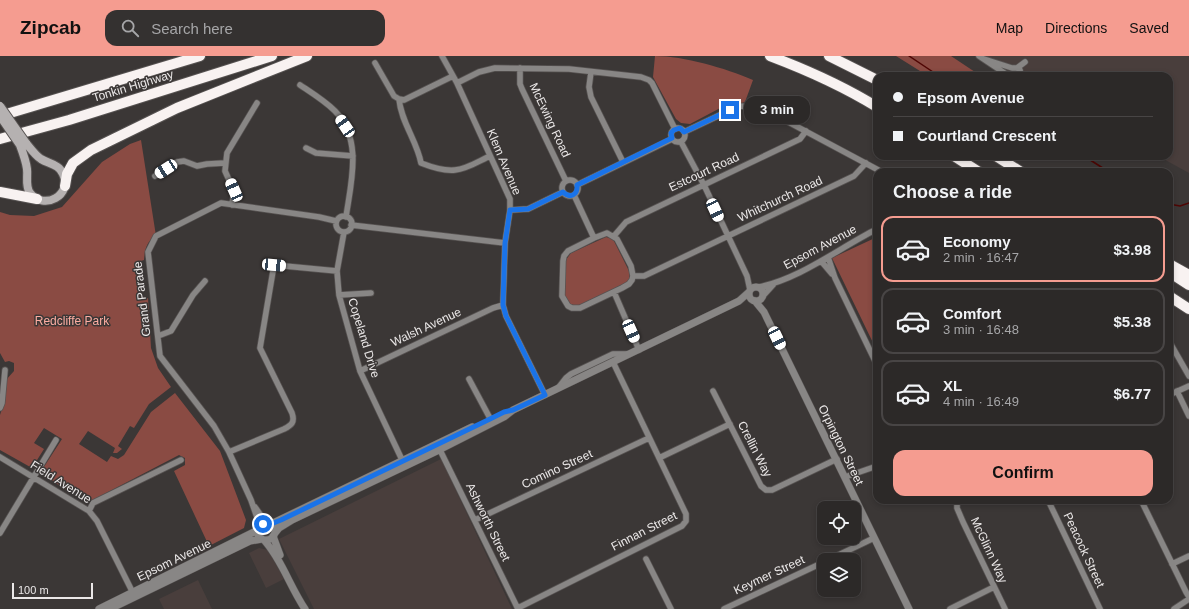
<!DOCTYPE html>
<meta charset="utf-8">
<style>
body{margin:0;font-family:Helvetica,sans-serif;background:#343130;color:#f1f3f6;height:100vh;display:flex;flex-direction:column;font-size:15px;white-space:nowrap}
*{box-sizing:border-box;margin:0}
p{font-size:13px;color:#a6a6a8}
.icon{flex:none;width:22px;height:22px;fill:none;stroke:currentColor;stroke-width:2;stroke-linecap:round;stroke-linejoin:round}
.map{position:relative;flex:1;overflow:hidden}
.details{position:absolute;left:873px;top:112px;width:300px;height:336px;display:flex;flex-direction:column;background:#2c2928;border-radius:12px;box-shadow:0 2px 6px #0003,0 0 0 1px #484545}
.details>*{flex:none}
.banner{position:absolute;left:873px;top:16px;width:300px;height:88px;border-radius:12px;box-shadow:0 2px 6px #0003,0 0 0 1px #484545;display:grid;align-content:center;height:88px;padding:0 20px;background:#2c2928}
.tools{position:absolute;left:817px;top:445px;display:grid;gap:8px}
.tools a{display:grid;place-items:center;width:44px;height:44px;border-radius:8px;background:#2c2928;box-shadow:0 2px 6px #0003,0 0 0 1px #484545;font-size:20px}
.scale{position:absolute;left:12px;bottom:10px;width:81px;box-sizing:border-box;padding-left:4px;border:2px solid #ebe8e8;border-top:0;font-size:11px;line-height:14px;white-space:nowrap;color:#ebe8e8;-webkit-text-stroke:3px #3b3736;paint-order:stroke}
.end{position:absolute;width:18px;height:18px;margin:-9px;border:5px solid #1a73e8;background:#fff;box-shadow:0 0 0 2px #fff}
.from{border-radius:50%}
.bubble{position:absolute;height:28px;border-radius:12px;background:#2c2928;box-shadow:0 2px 6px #0003,0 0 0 1px #484545;font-size:13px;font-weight:700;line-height:28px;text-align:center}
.car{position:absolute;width:12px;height:24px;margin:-12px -6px;border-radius:5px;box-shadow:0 0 3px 1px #0007;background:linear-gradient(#fff 24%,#345 0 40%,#fff 0 76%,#345 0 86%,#fff 0)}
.banner b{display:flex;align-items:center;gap:14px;height:38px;font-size:15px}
.banner b+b{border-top:1px solid #484545}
.banner i{width:10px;height:10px;background:#f1f3f6}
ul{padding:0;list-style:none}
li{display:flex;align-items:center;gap:12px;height:66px;margin:0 8px 6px;padding:0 12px;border:2px solid #484545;border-radius:12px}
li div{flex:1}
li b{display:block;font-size:15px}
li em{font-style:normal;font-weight:700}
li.on{border-color:#f59c90}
li>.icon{width:36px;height:36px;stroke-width:1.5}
h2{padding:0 20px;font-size:18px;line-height:48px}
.primary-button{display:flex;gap:8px;margin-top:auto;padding:8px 20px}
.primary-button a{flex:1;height:46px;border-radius:12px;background:#f59c90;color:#111;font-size:16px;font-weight:700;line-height:46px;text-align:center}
header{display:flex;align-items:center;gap:24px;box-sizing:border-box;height:56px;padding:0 20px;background:#f59c90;color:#111}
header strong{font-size:19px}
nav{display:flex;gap:22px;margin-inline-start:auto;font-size:14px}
.search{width:280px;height:36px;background:#343130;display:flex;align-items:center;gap:10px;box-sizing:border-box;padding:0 14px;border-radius:12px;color:#a6a6a8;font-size:15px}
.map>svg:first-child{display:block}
.built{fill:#493e3c}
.green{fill:#8a4b43}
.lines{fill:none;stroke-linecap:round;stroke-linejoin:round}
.stream{stroke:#4f0604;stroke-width:1.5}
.minor-casing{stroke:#575352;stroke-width:7}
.tertiary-casing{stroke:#575352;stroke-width:8}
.secondary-casing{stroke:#575352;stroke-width:10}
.motorway-casing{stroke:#575352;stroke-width:12}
.minor{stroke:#888685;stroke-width:5.5}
.tertiary{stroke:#888685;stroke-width:7}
.secondary{stroke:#b5b1b1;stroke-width:8}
.motorway{stroke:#f8f2f1;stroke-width:10}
.secondary-bridge-casing{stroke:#575352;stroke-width:10;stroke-linecap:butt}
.secondary-bridge{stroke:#b5b1b1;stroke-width:8}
.route{stroke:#1a73e8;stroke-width:5}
.labels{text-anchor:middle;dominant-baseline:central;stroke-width:3;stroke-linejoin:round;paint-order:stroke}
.street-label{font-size:12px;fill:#ebe8e8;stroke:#3b3736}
.park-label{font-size:12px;fill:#fdada2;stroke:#3b3736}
</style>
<header>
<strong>Zipcab</strong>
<div class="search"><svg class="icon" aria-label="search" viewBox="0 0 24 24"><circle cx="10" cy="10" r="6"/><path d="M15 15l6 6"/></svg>Search here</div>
<nav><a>Map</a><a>Directions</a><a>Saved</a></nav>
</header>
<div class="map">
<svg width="1189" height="553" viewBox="0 0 1189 553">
<rect width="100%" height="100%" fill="#3b3736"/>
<path class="built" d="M980 0H1189V117L1158 100H1169V20H1011Z
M441 403 512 553H314L279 483Z
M259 492 268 494 284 523 266 532 249 497Z
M198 524 212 553H164L159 543Z"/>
<path class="green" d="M655 0C684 0 725 12 753 24L745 46 728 51 724 50 690 68 681 67 676 63 653 21Z
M896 0H951L981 20H928Z
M141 84 156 180C146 186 145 193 144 204L137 206 141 243 148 242 151 292 158 312 171 331 149 348 134 372 130 370 118 390 122 393 117 397H113L115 392 88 375 79 388 107 406 111 400 118 403 124 399 151 356 175 337 220 395 246 464 244 472 209 490 174 415 185 409V402L179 399 87 447 40 417 62 383 44 372 34 387 44 393 32 412 0 394V359L5 343 6 324 14 315V307L9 305 5 306 0 297V156L10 159 34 160 62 151 102 106 130 88Z
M606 181 613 183 630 217 629 224 626 228 579 251 571 250 564 240 565 205 571 197Z
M877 181V295L832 202Z"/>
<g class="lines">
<path class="stream" d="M909 0 939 20
M1084 100 1109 116
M1169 148 1180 150 1189 147"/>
<defs>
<path id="minor" d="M442 0 457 27 510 143V154L505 187 503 249 506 260 545 339
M979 0 1009 20
M984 3 1012 12H1017L1025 6
M375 7 394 40 399 43 404 44 453 20
M520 12V28L522 33 566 125
M1017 12 1020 14 1021 20
M591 16 589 31 591 41 623 106
M457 27 479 16 495 12 569 13 641 21 649 24 652 27 675 73
M300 29C312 37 325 45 335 55 363 84 351 126 346 161
M399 43C401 66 417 85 421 107 431 111 444 115 455 114 467 113 479 105 490 100
M671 79a7 7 0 1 1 14 0a7 7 0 1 1-14 0Z
M684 76 739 50 762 52 882 116
M681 86 704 129 747 220 750 234
M306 92 316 97 353 100
M155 120 177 106 184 105 197 110 207 108 225 107
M562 132a8 8 0 1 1 16 0a8 8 0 1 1-16 0Z
M577 129 672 83
M574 139 594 182
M232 149 234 135 225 115 227 97 257 47
M510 154 528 153 563 136
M336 168a8 8 0 1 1 16 0a8 8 0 1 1-16 0Z
M351 169 505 187
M344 176 337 215 339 239 360 315 404 408
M607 177 617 183 631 210 633 220 632 224 629 228 622 232 580 252H572L568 250 562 240 563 205 564 200 568 195 594 182Z
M614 180 626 166 800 83 806 75
M828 201 835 222 877 309
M821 205 832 218
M633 220H644L854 120 866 107
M759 231C800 223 839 192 877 173
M614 236 639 294
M339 239 371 237
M763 240 773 229
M158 280 171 275 193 239 205 225
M1169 285 1189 320
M360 315 493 252 503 249
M469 323 492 366
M559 331 566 322 571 318 613 298H628
M713 335 761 430 766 434H772L837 403
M1177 335 1189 360
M1169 339 1189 330
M0 352 2 347 5 314
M438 390 518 553
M229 396 284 373C292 369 295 366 292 357L260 292 274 209 337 215
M0 401 89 455 97 465 134 539
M659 402 730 368
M845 421 877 410
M957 444V452L963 466 1005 553
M1048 444 1100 553
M1141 444 1186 536 1189 541
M255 451 262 461 269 467
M89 455 93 447 181 404
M475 464 649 382
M260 470 251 444 229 396 214 370 160 300 148 196 156 180 221 147 319 161 336 165
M0 477 56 384
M646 503 671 553
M828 504 874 482
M1172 508 1189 500
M518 552 682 470 686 465V458L613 306
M724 553 824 506
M950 553 994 531
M1174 553 1189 543"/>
<path id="tertiary" d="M749 238a7 7 0 1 1 14 0a7 7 0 1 1-14 0Z
M755 245 764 256 909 553
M257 475a9 9 0 1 1 18 0a9 9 0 1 1-18 0Z
M271 468 472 371
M275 477 279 472 292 464 439 394 504 361 513 354 739 245 749 236
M273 480 280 499
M264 484C282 504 290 531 305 553
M99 553 258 474
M110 553 250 485 262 483"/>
<path id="secondary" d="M20 89C23 97 26 105 27 113 28 121 25 130 30 137 44 155 73 139 63 118 59 108 49 108 41 103 35 99 31 93 26 87"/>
<path id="motorway" d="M770 0C807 14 843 30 877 51
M829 0 877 24
M0 60 200 0
M0 83 69 64 272 0
M954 100 979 116
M996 100 1021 116
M65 130 67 118 73 107 91 94 177 52 307 0
M0 136 37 143
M1169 208 1189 219
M1169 216 1189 229
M1169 240 1189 253"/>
</defs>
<use href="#minor" class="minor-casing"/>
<use href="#tertiary" class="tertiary-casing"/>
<use href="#secondary" class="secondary-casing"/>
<use href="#motorway" class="motorway-casing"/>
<use href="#minor" class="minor"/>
<use href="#tertiary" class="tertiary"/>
<use href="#secondary" class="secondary"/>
<use href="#motorway" class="motorway"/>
<defs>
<path id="secondary-bridge" d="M0 50 26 87
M0 60 20 89"/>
</defs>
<use href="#secondary-bridge" class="secondary-bridge-casing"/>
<use href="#secondary-bridge" class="secondary-bridge"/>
</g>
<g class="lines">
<path class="route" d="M263 468H271L281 464 490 363 504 356 513 354 545 339 506 260 503 249 505 187 510 154 528 153 563 136C570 143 578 139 577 129L672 82 671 77 674 74 680 72 684 76 730 54"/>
</g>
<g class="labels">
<g class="street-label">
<text transform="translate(133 30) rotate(-17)">Tonkin Highway</text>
<text transform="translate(550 64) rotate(65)">McEwing Road</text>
<text transform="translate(504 106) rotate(67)">Klem Avenue</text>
<text transform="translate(704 116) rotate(-25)">Estcourt Road</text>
<text transform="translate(780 143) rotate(-25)">Whitchurch Road</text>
<text transform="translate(820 191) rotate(-28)">Epsom Avenue</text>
<text transform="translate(142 243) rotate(-97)">Grand Parade</text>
<text transform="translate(426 271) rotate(-25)">Walsh Avenue</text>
<text transform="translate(364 282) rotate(73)">Copeland Drive</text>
<text transform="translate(841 389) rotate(64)">Orpington Street</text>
<text transform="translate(755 393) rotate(63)">Crellin Way</text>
<text transform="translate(557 413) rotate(-25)">Comino Street</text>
<text transform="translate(61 426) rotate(32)">Field Avenue</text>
<text transform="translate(488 466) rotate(64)">Ashworth Street</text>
<text transform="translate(644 475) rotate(-27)">Finnan Street</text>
<text transform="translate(989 494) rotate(65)">McGlinn Way</text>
<text transform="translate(1084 494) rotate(65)">Peacock Street</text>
<text transform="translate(174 504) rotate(-26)">Epsom Avenue</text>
<text transform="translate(769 519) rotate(-25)">Keymer Street</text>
</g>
<g class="park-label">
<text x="72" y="265">Redcliffe Park</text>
</g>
</g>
</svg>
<div class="tools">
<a><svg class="icon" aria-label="locate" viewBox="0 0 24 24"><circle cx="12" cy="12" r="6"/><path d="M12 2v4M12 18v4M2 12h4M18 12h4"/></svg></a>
<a><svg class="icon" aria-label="layers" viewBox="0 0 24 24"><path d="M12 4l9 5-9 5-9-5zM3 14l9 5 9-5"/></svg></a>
</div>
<div class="scale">100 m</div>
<i class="end from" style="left:263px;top:468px"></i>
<i class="end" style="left:730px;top:54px"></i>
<div class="bubble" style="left:744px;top:40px;width:66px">3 min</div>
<i class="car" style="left:345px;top:70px;rotate:326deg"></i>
<i class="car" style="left:166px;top:113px;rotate:237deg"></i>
<i class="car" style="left:234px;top:134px;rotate:336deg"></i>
<i class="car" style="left:715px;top:154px;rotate:155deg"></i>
<i class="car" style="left:274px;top:209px;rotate:95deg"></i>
<i class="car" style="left:631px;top:275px;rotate:156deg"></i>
<i class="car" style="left:777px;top:282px;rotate:154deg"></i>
<div class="banner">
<b><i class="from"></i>Epsom Avenue</b>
<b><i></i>Courtland Crescent</b>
</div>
<section class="details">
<h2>Choose a ride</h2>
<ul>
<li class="on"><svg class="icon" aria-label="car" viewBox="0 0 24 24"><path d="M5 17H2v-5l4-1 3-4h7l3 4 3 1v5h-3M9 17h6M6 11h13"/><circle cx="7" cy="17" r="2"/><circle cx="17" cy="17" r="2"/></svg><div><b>Economy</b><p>2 min · 16:47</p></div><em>$3.98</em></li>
<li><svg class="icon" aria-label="car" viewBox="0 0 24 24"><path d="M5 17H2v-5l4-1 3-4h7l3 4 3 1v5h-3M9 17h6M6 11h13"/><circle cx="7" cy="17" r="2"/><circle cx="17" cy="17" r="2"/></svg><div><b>Comfort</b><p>3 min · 16:48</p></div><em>$5.38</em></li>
<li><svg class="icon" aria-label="car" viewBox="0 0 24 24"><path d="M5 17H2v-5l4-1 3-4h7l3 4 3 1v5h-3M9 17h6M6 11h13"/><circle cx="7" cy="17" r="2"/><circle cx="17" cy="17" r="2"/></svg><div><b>XL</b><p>4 min · 16:49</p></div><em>$6.77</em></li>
</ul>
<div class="primary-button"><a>Confirm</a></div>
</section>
</div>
